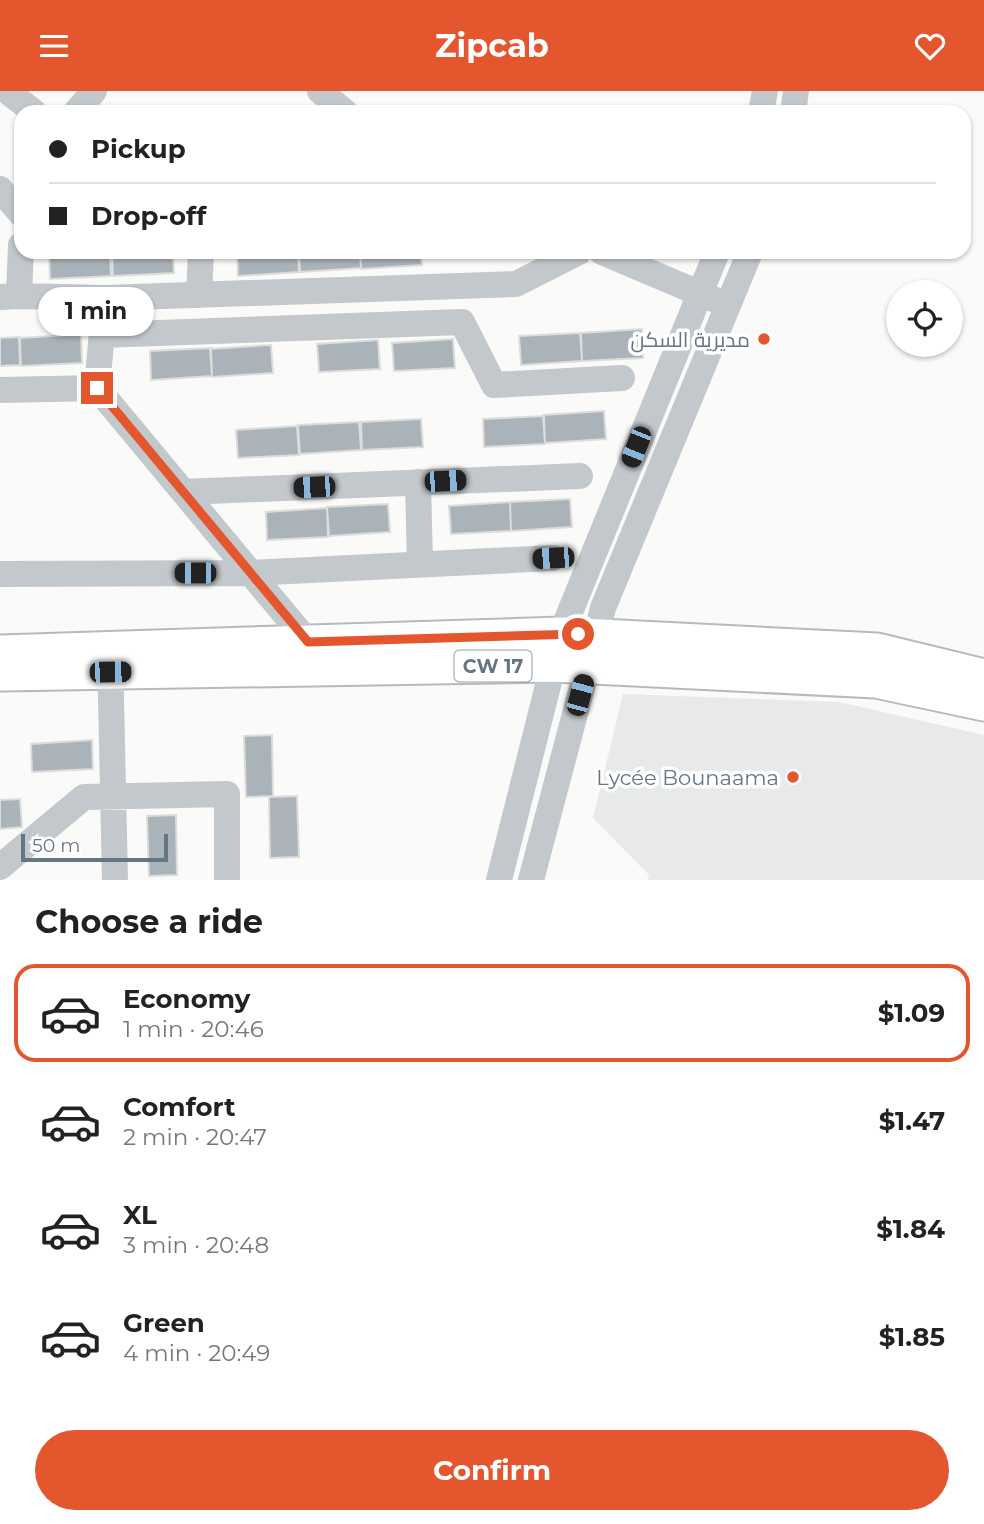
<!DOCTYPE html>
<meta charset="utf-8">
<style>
body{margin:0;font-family:Montserrat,Cairo,sans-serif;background:#f6f6f6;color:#222;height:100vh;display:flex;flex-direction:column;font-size:26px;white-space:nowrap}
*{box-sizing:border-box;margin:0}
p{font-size:23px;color:#767676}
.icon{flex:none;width:38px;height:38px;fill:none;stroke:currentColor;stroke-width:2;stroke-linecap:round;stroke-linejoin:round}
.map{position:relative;height:789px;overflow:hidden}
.drawer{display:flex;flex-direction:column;background:#fff;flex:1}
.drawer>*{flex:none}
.top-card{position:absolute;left:14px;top:14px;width:957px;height:154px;border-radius:21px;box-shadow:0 2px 5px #0004;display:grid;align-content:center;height:154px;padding:0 35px;background:#fff}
.controls{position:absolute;left:886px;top:189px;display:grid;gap:14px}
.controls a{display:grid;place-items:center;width:77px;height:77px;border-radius:50%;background:#fff;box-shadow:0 2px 5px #0004;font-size:35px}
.scale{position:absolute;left:21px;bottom:18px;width:147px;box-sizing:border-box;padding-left:7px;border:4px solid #657683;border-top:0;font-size:19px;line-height:24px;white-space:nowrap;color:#657683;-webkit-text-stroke:5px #fff;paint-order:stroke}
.end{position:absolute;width:32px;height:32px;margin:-16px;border:9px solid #e4572e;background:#fff;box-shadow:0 0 0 4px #fff}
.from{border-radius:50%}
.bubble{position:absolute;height:49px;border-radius:24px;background:#fff;box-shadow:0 2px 5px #0004;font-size:23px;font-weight:700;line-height:49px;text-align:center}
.car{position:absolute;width:21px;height:42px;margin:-21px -10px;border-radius:9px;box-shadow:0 0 5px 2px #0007;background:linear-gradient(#222 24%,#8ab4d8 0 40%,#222 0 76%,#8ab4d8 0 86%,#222 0)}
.top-card b{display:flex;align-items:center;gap:24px;height:66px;font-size:26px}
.top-card b+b{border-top:2px solid #e0e0e0}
.top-card i{width:18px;height:18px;background:#222}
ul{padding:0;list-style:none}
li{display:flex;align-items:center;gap:21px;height:98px;margin:0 14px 10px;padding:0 21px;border:4px solid transparent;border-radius:21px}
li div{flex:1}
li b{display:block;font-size:26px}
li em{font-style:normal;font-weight:700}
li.on{border-color:#e4572e}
li>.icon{width:63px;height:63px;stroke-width:1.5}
h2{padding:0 35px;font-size:32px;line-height:84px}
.primary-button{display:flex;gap:14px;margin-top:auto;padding:14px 35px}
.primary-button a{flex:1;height:80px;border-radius:42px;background:#e4572e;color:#fff;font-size:28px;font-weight:700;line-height:80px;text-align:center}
header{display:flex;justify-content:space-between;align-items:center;height:91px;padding:0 35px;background:#e4572e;color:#fff;font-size:32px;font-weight:700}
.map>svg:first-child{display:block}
.built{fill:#e8e9e9}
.building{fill:#aab3b9;stroke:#dcdcda;stroke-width:2}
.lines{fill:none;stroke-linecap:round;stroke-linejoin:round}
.major-casing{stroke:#b5babe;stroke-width:37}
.minor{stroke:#c3c8cc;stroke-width:26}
.major{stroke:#fff;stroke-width:33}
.route{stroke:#e4572e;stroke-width:9}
.poi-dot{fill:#e4572e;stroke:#fff;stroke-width:2.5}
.labels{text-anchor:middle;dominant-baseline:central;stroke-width:7;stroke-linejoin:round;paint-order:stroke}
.shield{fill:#fff;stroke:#939fa8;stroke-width:2}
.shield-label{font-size:19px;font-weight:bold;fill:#657683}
.poi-label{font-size:21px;fill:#657683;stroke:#fff;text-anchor:end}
</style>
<header><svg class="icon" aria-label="menu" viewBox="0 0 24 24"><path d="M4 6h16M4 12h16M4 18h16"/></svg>Zipcab<svg class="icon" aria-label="heart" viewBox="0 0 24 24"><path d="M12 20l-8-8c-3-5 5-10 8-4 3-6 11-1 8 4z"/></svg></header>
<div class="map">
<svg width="984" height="789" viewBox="0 0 984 789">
<rect width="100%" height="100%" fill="#fafaf8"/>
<path class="built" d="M623 603 839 611 984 644V789H648L649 784 593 727Z"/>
<path class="building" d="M49 161H110L111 185 50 188Z
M112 161H173L174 182 113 185Z
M237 161H298L299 181 238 185Z
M299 161H360L361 177 300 181Z
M360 161H421L422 174 361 178Z
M642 238 643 267 582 270 581 242Z
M580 242 582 270 521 274 519 245Z
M81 243 82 272 21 275 20 247Z
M19 246 20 274 0 275V247Z
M453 248 455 277 394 280 392 252Z
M378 249 380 278 319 281 317 253Z
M271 254 273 282 212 286 210 258Z
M211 257 212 285 151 289 150 260Z
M604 320 606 348 545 352 543 324Z
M544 325 545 353 484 356 483 328Z
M421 328 423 356 362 359 361 331Z
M359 331 361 359 300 363 298 334Z
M297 335 299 364 238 367 236 339Z
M570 408 572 436 511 440 510 411Z
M510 411 511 440 451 443 449 415Z
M388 413 390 441 329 445 327 416Z
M327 417 328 446 267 449 266 421Z
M272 644 273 705 246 706 244 645Z
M92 649 93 678 32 681 31 653Z
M297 705 299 766 270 767 269 706Z
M20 708 22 736 0 738V709Z
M176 724 177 784 149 785 147 725Z"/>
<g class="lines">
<defs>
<path id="major" d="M0 561 561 543 877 559 984 585
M2 583 553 574 876 590 984 613"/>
</defs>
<use href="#major" class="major-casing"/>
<path class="minor" d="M7 0 34 21
M320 0 345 21
M76 21 94 0
M761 21 765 0
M793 21 796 0
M0 98 21 123
M602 161 713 208
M199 204 201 161
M19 205 105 207 97 297
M0 206 19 205 21 154
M105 207 516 193 579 161
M102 244 462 231 494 294 622 287
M0 299 97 297 308 551
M418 391 420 473
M184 401 580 385
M0 483 250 482 553 467
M110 562 115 789
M0 776 84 706 227 703V789
M499 789 561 543 717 161
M531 789 603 517 750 161"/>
<use href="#major" class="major"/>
</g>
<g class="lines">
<path class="route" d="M97 297 308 551 578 543"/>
</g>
<g class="poi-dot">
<circle cx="764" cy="248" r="7"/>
<circle cx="793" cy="686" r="7"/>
</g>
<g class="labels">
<rect class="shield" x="454.5" y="559.5" width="77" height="31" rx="5"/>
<g class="shield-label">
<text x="493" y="575">CW 17</text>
</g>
<g class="poi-label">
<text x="750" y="248">مديرية السكن</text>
<text x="779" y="686">Lycée Bounaama</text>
</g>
</g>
</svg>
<div class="controls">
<a><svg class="icon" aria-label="locate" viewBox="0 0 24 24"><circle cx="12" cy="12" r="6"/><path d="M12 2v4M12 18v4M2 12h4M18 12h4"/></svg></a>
</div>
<div class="scale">50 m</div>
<i class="end from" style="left:578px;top:543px"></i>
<i class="end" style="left:97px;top:297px"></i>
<div class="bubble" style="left:38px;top:196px;width:116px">1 min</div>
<i class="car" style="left:636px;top:356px;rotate:202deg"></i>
<i class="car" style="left:445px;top:390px;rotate:87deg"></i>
<i class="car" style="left:314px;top:396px;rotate:268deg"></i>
<i class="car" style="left:553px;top:467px;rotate:267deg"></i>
<i class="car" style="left:195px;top:482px;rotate:270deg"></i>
<i class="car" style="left:110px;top:581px;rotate:89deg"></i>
<i class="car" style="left:580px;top:604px;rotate:15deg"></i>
<div class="top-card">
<b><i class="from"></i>Pickup</b>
<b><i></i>Drop-off</b>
</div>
</div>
<section class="drawer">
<h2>Choose a ride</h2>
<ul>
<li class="on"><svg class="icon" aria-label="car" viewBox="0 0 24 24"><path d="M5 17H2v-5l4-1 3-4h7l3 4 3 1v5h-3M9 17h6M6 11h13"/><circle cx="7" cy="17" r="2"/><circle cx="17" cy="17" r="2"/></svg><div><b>Economy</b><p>1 min · 20:46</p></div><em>$1.09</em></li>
<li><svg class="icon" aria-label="car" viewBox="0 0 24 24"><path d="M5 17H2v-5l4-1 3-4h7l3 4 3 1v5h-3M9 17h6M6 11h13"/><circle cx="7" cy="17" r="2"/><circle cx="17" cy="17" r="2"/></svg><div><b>Comfort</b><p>2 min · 20:47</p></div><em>$1.47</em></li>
<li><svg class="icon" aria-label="car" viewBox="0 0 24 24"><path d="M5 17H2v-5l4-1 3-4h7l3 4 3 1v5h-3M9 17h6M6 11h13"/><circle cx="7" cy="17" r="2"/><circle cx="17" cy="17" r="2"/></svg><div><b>XL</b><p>3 min · 20:48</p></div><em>$1.84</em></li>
<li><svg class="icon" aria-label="car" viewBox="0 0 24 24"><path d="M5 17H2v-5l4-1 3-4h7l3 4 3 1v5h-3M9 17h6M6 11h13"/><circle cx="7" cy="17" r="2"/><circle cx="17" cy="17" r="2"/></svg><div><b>Green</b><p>4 min · 20:49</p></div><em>$1.85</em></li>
</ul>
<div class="primary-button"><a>Confirm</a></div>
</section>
